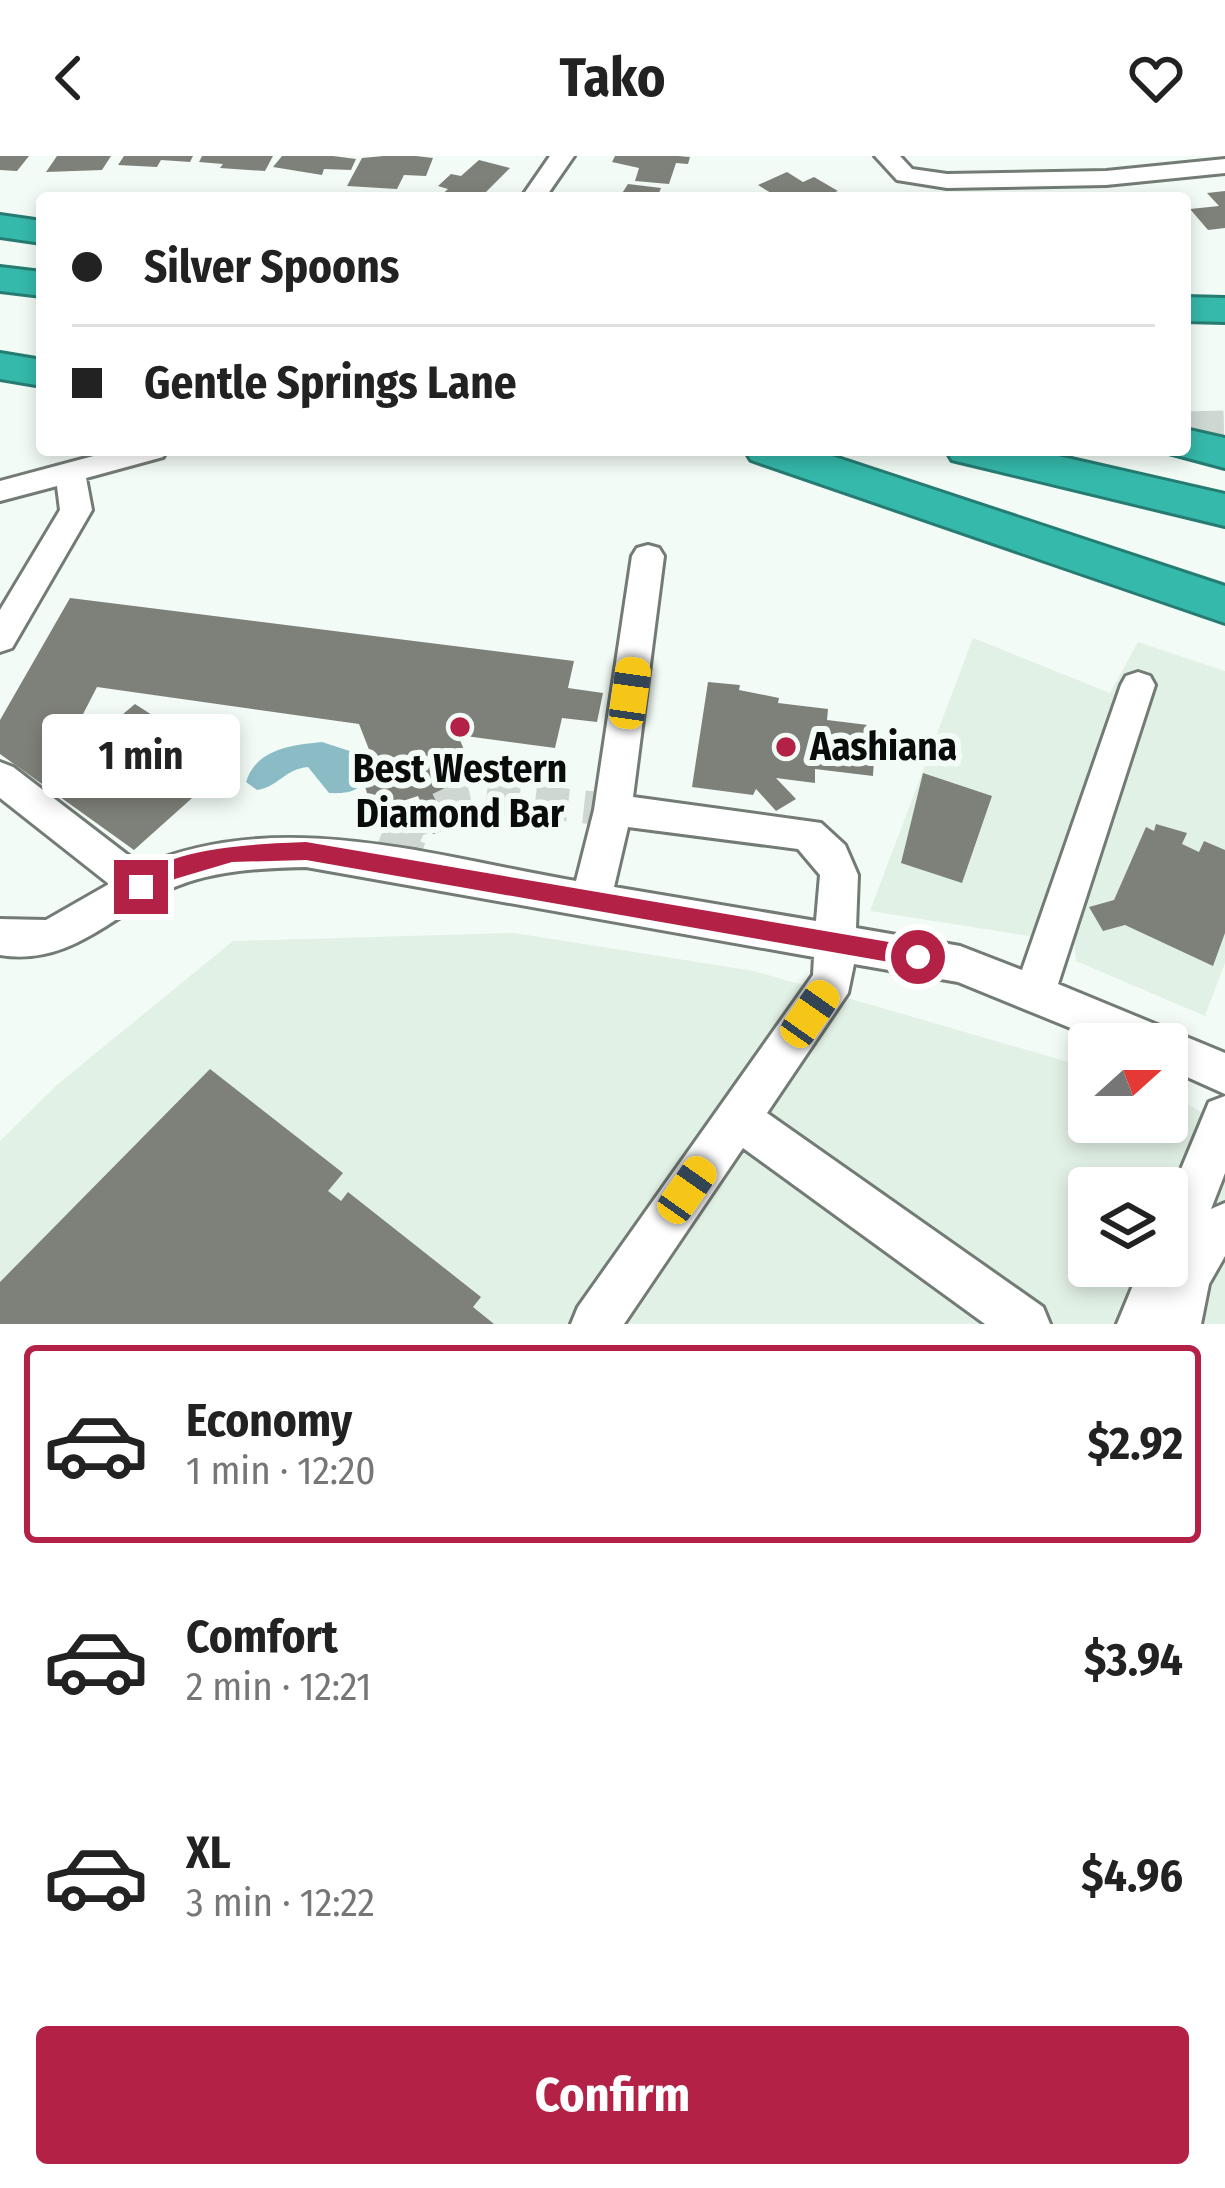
<!DOCTYPE html>
<meta charset="utf-8">
<style>
body{margin:0;font-family:"Fira Sans Condensed",sans-serif;background:#f2f2f2;color:#222;height:100vh;display:flex;flex-direction:column;font-size:45px;white-space:nowrap}
*{box-sizing:border-box;margin:0}
p{font-size:39px;color:#767676}
.icon{flex:none;width:66px;height:66px;fill:none;stroke:currentColor;stroke-width:2;stroke-linecap:round;stroke-linejoin:round}
.map{position:relative;height:1168px;overflow:hidden}
.drawer{display:flex;flex-direction:column;background:#fff;flex:1}
.drawer>*{flex:none}
.banner{position:absolute;left:36px;top:36px;width:1155px;height:264px;border-radius:12px;box-shadow:0 6px 18px #0003;display:grid;align-content:center;height:264px;padding:0 36px;background:#fff}
.needle{width:78px;rotate:69deg}
.tools{position:absolute;left:1068px;top:867px;display:grid;gap:24px}
.tools a{display:grid;place-items:center;width:120px;height:120px;border-radius:12px;background:#fff;box-shadow:0 6px 18px #0003;font-size:60px}
.end{position:absolute;width:54px;height:54px;margin:-27px;border:15px solid #b32146;background:#fff;box-shadow:0 0 0 6px #fff}
.from{border-radius:50%}
.bubble{position:absolute;height:84px;border-radius:12px;background:#fff;box-shadow:0 6px 18px #0003;font-size:39px;font-weight:700;line-height:84px;text-align:center}
.car{position:absolute;width:36px;height:72px;margin:-36px -18px;border-radius:15px;box-shadow:0 0 9px 3px #0007;background:linear-gradient(#f5c518 24%,#345 0 40%,#f5c518 0 76%,#345 0 86%,#f5c518 0)}
.banner b{display:flex;align-items:center;gap:42px;height:114px;font-size:45px}
.banner b+b{border-top:3px solid #e0e0e0}
.banner i{width:30px;height:30px;background:#222}
ul{padding:21px 0 0;list-style:none}
li{display:flex;align-items:center;gap:36px;height:198px;margin:0 24px 18px;padding:0 12px;border:6px solid transparent;border-radius:12px}
li div{flex:1}
li b{display:block;font-size:45px}
li em{font-style:normal;font-weight:700}
li.on{border-color:#b32146}
li>.icon{width:108px;height:108px;stroke-width:1.5}
.cta{display:flex;gap:24px;margin-top:auto;padding:24px 36px}
.cta a{flex:1;height:138px;border-radius:12px;background:#b32146;color:#fff;font-size:48px;font-weight:700;line-height:138px;text-align:center}
header{display:flex;justify-content:space-between;align-items:center;height:156px;padding:0 36px;background:#fff;font-size:54px;font-weight:700}
.map>svg:first-child{display:block}
.built{fill:#e2f1e6;fill-rule:evenodd}
.water{fill:#8bbcc6}
.building{fill:#7e8179}
.lines{fill:none;stroke-linecap:round;stroke-linejoin:round}
.minor-tunnel-far1{stroke:#cfd7d2;stroke-width:33;stroke-dasharray:33 16;stroke-linecap:butt}
.minor-tunnel{stroke:#cfd7d2;stroke-width:44;stroke-dasharray:44 21;stroke-linecap:butt}
.highway-tunnel{stroke:#cfd7d2;stroke-width:39;stroke-dasharray:39 20;stroke-linecap:butt}
.minor-casing{stroke:#737b75;stroke-width:6}
.highway-casing{stroke:#267c72;stroke-width:6}
.minor{fill:#fff;fill-rule:evenodd}
.highway{fill:#35b9aa;fill-rule:evenodd}
.route{fill:#b32146}
.poi-dot{fill:#b32146;stroke:#f2fbf5;stroke-width:4.5}
.labels{text-anchor:middle;dominant-baseline:central;stroke-width:12;stroke-linejoin:round;paint-order:stroke}
.poi-label{font-size:39px;font-weight:bold;fill:#090c0a;stroke:#f2fbf5;text-anchor:start}
</style>
<header><svg class="icon" aria-label="back" viewBox="0 0 24 24"><path d="M15 5l-7 7 7 7"/></svg>Tako<svg class="icon" aria-label="heart" viewBox="0 0 24 24"><path d="M12 20l-8-8c-3-5 5-10 8-4 3-6 11-1 8 4z"/></svg></header>
<div class="map">
<svg width="1225" height="1168" viewBox="0 0 1225 1168">
<rect width="100%" height="100%" fill="#f2fbf5"/>
<path class="built" d="M973 482 1110 537 1138 486 1225 515V807L1205 860 1076 805 1074 787 870 755Z
M514 777 754 815 1089 912V966H1167V936L1225 970V1168H0V985L58 928 233 785ZM1089 1032H1167V1110H1089Z"/>
<path class="water" d="M322 586 365 600 370 612C364 635 350 638 329 637L308 611C285 613 278 631 257 634L246 626C256 593 292 589 322 586Z"/>
<path class="building" d="M0 0H29L17 15 0 14Z
M57 0H111L102 14 46 16Z
M124 0H193L190 6 161 4 157 11 118 9Z
M202 0H273L265 15 220 12 223 8 199 6Z
M282 0H333L356 3 351 14 324 13 322 19 273 11Z
M384 0H416L433 2 426 20 404 19 397 33 347 30 362 2Z
M615 0H678L690 1 688 8 676 7 669 28 635 25 639 12 612 6Z
M479 4 510 12 484 38 473 36 467 42H438L448 33 438 30 451 18 461 20Z
M787 16 803 26 814 21 838 35 820 42H779L758 29Z
M628 28 661 32 657 42H619Z
M1225 35V72L1208 74 1190 53 1219 50 1207 37Z
M70 442 574 505 568 532 603 537 597 566 562 562 555 592 458 579 475 621 462 625 478 663 433 678 418 640 372 655 365 630 381 624 359 568 97 531 82 560 104 574 135 548 229 609 134 694 0 598V564Z
M708 526 740 529 739 534 779 542 778 547 828 553 827 564 876 570 873 620 815 613V627L776 622 796 643 776 655 756 633 753 639 692 631Z
M923 617 992 640 962 727 901 707Z
M1156 668 1187 677 1182 688 1199 696 1204 685 1225 694V777L1213 810 1125 769 1103 775 1089 751 1114 744 1146 671 1154 675Z
M210 913 343 1017 328 1035 341 1045 348 1036 481 1141 473 1151 494 1168H0V1126Z"/>
<g class="lines">
<path class="minor-tunnel-far1" d="M404 682 410 667 452 647 483 640 613 654"/>
<path class="minor-tunnel" d="M392 710 405 679"/>
<path class="highway-tunnel" d="M1185 275 1225 274"/>
<defs>
<path id="minor" d="M550 0H574L545 42H521Z
M875 0H900L912 13 947 18 1106 15 1225 3V17L1106 29 947 32 897 24Z
M116 294H167L163 301 86 322 92 354 12 492 0 496V454L60 354 57 330 0 345V325Z
M648 389 659 392 664 400 633 641 821 667 845 689 858 719 856 772 960 790 1022 814 1121 529 1126 520 1138 516 1150 520 1155 529 1058 828 1225 897V938L1167 912V888H1110L958 826 854 808 848 837 767 957 1043 1151 1050 1168H985L743 992 624 1168H571L578 1151 813 819 814 801 306 711C263 712 217 714 177 730 115 754 74 811 0 799V763L46 764 109 728 0 642V606L13 611 142 710C280 650 435 701 576 725L594 654 632 400 637 392ZM628 671 798 693 820 719 816 765 614 731Z
M1225 940V1017L1211 1053 1225 1047V1100L1209 1128 1201 1168H1117L1141 1110H1167V1047L1209 946Z"/>
<path id="highway" d="M0 59 42 65V87L0 81Z
M0 111 42 116V140L0 135Z
M1185 141 1225 142V166L1185 165Z
M0 197 42 204V230L0 223Z
M1185 273 1225 282V312L1169 297 1167 294H1185Z
M745 294H814L1225 430V467L751 304Z
M946 294H1032L1225 338V370L952 304Z"/>
</defs>
<use href="#minor" class="minor-casing"/>
<use href="#highway" class="highway-casing"/>
<use href="#minor" class="minor"/>
<use href="#highway" class="highway"/>
</g>
<path class="route" d="M306 686 918 791 929 801 918 811 306 704 232 706 168 725 141 740 130 731C159 690 260 688 306 686Z"/>
<g class="poi-dot">
<circle cx="460" cy="571" r="12"/>
<circle cx="786" cy="591" r="12"/>
</g>
<g class="labels">
<g class="poi-label">
<text x="810" y="591">Aashiana</text>
<text x="460" y="613" text-anchor="middle">Best Western<tspan x="460" dy="45">Diamond Bar</tspan></text>
</g>
</g>
</svg>
<div class="tools">
<a><svg class="needle" viewBox="-14 -14 28 28"><path d="M0-13l5 13h-10z" fill="#e53935"/><path d="M0 13l5-13h-10z" fill="#767676"/></svg></a>
<a><svg class="icon" aria-label="layers" viewBox="0 0 24 24"><path d="M12 4l9 5-9 5-9-5zM3 14l9 5 9-5"/></svg></a>
</div>
<i class="end from" style="left:918px;top:801px"></i>
<i class="end" style="left:141px;top:731px"></i>
<div class="bubble" style="left:42px;top:558px;width:198px">1 min</div>
<i class="car" style="left:630px;top:537px;rotate:8deg"></i>
<i class="car" style="left:810px;top:858px;rotate:35deg"></i>
<i class="car" style="left:687px;top:1034px;rotate:35deg"></i>
<div class="banner">
<b><i class="from"></i>Silver Spoons</b>
<b><i></i>Gentle Springs Lane</b>
</div>
</div>
<section class="drawer">
<ul>
<li class="on"><svg class="icon" aria-label="car" viewBox="0 0 24 24"><path d="M5 17H2v-5l4-1 3-4h7l3 4 3 1v5h-3M9 17h6M6 11h13"/><circle cx="7" cy="17" r="2"/><circle cx="17" cy="17" r="2"/></svg><div><b>Economy</b><p>1 min · 12:20</p></div><em>$2.92</em></li>
<li><svg class="icon" aria-label="car" viewBox="0 0 24 24"><path d="M5 17H2v-5l4-1 3-4h7l3 4 3 1v5h-3M9 17h6M6 11h13"/><circle cx="7" cy="17" r="2"/><circle cx="17" cy="17" r="2"/></svg><div><b>Comfort</b><p>2 min · 12:21</p></div><em>$3.94</em></li>
<li><svg class="icon" aria-label="car" viewBox="0 0 24 24"><path d="M5 17H2v-5l4-1 3-4h7l3 4 3 1v5h-3M9 17h6M6 11h13"/><circle cx="7" cy="17" r="2"/><circle cx="17" cy="17" r="2"/></svg><div><b>XL</b><p>3 min · 12:22</p></div><em>$4.96</em></li>
</ul>
<div class="cta"><a>Confirm</a></div>
</section>
